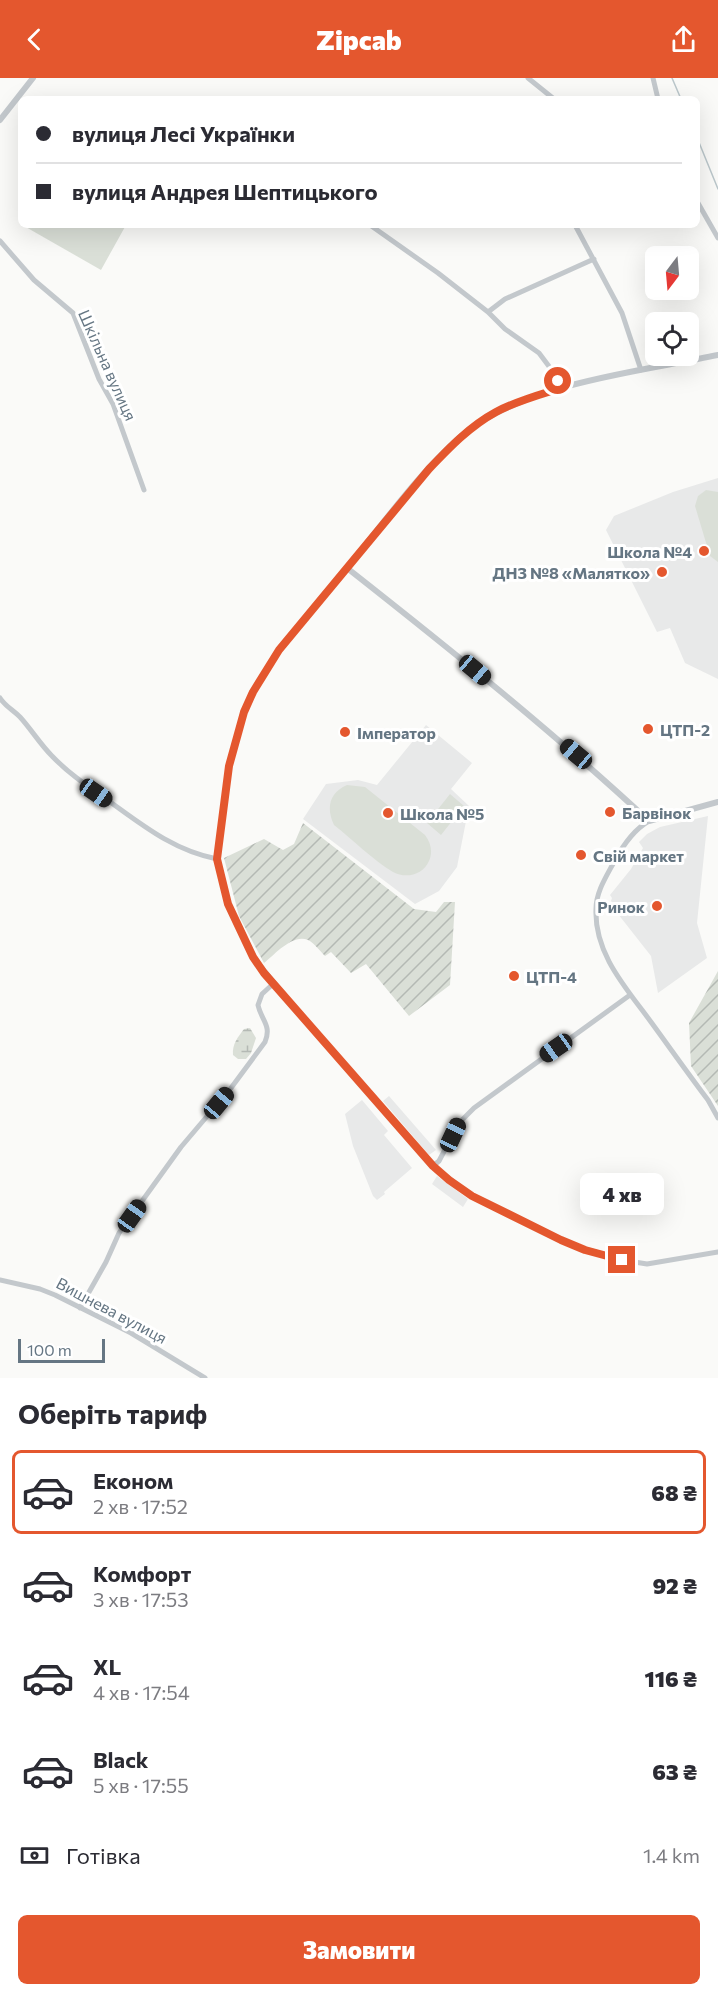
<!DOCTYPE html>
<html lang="uk">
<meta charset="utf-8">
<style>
body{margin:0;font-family:Commissioner,sans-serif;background:#f7f7f7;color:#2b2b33;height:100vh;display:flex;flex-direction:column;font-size:22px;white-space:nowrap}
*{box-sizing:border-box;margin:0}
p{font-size:20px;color:#7c7c81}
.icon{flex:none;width:33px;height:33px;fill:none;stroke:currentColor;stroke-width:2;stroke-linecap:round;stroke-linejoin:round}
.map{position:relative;height:1300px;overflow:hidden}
.sheet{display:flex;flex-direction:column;background:#fff;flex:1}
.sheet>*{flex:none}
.guide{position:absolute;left:18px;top:18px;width:682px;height:132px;border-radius:9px;box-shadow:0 6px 24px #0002;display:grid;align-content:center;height:132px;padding:0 18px;background:#fff}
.needle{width:39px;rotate:196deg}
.controls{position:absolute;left:645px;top:168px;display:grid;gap:12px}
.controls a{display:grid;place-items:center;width:54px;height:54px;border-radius:9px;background:#fff;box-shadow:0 6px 24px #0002;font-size:30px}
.scale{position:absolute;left:18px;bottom:15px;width:87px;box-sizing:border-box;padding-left:6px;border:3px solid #657683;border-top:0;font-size:16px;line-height:21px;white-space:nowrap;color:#657683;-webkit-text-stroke:4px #fff;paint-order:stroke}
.end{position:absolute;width:27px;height:27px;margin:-14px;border:8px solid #e4572e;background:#fff;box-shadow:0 0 0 3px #fff}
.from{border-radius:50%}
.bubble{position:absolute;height:42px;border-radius:9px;background:#fff;box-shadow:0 6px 24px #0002;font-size:20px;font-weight:800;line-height:42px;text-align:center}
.car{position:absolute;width:18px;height:36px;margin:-18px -9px;border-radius:8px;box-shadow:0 0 4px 2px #0007;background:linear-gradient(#222 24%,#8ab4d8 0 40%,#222 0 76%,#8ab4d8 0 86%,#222 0)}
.guide b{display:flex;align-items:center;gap:21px;height:57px;font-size:22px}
.guide b+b{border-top:2px solid #e1e1e2}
.guide i{width:15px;height:15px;background:#2b2b33}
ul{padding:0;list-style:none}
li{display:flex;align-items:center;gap:18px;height:84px;margin:0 12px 9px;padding:0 6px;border:3px solid transparent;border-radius:9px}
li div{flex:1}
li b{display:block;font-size:22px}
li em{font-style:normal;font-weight:800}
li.active{border-color:#e4572e}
li>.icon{width:54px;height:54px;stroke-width:1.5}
h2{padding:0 18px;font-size:27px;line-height:72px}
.pay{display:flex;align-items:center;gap:15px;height:66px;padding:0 18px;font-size:22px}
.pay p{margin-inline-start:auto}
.action{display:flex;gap:12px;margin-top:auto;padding:12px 18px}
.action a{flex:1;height:69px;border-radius:9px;background:#e4572e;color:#fff;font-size:24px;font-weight:800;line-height:69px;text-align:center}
header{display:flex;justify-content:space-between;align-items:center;height:78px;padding:0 18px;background:#e4572e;color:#fff;font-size:27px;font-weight:800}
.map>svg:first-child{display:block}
.built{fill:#e8e9e9}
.wetland{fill:url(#wetland-marsh)}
.garden{fill:url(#garden-furrows)}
.pitch{fill:#dadfd7}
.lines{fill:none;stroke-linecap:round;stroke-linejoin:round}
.stream{stroke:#bbc7cb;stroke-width:1.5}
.minor{stroke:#c3c8cc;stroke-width:5}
.tertiary{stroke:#c3c8cc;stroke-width:6}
.route{stroke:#e4572e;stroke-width:8}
.poi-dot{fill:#e4572e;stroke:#fff;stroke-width:2}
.labels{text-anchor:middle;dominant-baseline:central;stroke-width:6;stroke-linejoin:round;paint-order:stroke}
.street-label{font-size:16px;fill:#657683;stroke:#fff}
.poi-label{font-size:16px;font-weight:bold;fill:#657683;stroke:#fff;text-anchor:start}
</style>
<header><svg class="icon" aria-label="back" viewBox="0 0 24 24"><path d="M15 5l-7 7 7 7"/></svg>Zipcab<svg class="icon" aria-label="share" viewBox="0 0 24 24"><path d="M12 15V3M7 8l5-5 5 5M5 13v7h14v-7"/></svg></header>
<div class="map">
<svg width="718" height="1300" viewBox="0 0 718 1300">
<defs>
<pattern id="wetland-marsh" width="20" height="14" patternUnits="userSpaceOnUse" patternTransform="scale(1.5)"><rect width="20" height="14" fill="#dadfd7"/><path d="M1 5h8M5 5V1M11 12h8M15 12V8" fill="none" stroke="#b4b9b4"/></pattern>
<pattern id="garden-furrows" width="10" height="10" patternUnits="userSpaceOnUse" patternTransform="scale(1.5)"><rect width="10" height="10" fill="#dadfd7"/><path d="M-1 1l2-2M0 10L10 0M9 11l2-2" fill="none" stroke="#b4b9b4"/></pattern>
</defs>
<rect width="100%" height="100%" fill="#fafaf8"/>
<path class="built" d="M718 400V601L685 585 670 550 657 554 606 452 614 438 673 414Z
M426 647 472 685 451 711 469 728 457 789 439 813 415 826 303 741 326 706 358 702 377 707Z
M708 738 697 845 707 880 658 915 651 878 618 836 620 834 611 823 612 820 610 817 631 791 643 770 639 764 647 756 660 749Z
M389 1018 436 1072 429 1077 383 1023Z
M362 1022 388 1053 384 1057 412 1090 384 1114 385 1116 377 1122 373 1118 353 1068 345 1036Z
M437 1098 468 1121 463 1129 432 1106Z"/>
<path class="wetland" d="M250 950 256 960 251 975 246 981H238L233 977C232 966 238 959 244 951Z"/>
<path class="garden" d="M303 745 414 831 436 834 444 824H455L450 907 409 938 366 886 351 895 331 874 325 878C320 873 314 865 308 862 293 855 274 877 264 885L239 838 224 780 264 761 283 772 294 766Z
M718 893V1028L691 988 689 945Z"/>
<path class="pitch" d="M25 147H126L101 192 24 148Z
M706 412 718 414V484L710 478 695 428 698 418Z
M347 707 365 709 425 757C431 765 433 774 429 783 423 797 406 801 393 794 373 782 353 762 334 747 326 730 329 715 347 707Z
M450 716 464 728 441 757 427 745Z"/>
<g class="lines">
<path class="stream" d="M672 0 681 21
M698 62 718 111"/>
<path class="minor" d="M528 0 554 21
M653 0 658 21
M698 125 718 160
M370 147 438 195 488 234 505 251 539 275 554 295 561 310
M575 147 622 235 641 292
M0 163 34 202 73 235 99 301 113 326 144 412
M488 234 505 221 594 181
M347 490 279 572 253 613 244 634 229 688 217 781 228 826 253 879 314 953 433 1088 472 1118 561 1162 585 1171 622 1182 647 1186 718 1174
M0 620C5 628 13 632 20 639 31 651 40 666 52 678 70 697 92 711 113 726 146 750 176 773 217 781
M649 743C633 752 622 769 614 784 606 799 596 814 596 831 594 876 627 911 651 944 670 970 689 997 708 1022L718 1040
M433 1088 439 1083 459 1045 474 1030 630 917
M0 1202 40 1211 55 1217 131 1255 205 1300
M80 1230 106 1184 119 1155 181 1069 231 1010 265 964C272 947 261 942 258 927L262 916 274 905"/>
<path class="tertiary" d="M0 42 33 0
M718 277C638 294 523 305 460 359 419 395 382 447 347 490 450 571 553 654 649 743L718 724"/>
</g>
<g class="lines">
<path class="route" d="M558 303 561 310C539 317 516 323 496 334 470 348 449 370 429 391L279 572 253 614 244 634 229 688 217 781 228 826 253 879 264 895 433 1088 449 1102 472 1118 561 1162 585 1172 622 1182"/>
</g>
<g class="poi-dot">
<circle cx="704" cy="473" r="6"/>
<circle cx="662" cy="494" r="6"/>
<circle cx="648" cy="651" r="6"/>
<circle cx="345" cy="654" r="6"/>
<circle cx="610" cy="734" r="6"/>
<circle cx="388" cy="735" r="6"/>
<circle cx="581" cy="777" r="6"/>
<circle cx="657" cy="828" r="6"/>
<circle cx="514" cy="898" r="6"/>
</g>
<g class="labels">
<g class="street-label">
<text transform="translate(108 287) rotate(66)">Шкільна вулиця</text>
<text transform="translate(112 1232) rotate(28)">Вишнева вулиця</text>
</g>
<g class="poi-label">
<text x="692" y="473" text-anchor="end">Школа №4</text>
<text x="650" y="494" text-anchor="end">ДНЗ №8 «Малятко»</text>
<text x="660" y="651">ЦТП-2</text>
<text x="357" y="654">Імператор</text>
<text x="622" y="734">Барвінок</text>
<text x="400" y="735">Школа №5</text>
<text x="593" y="777">Свiй маркет</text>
<text x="645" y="828" text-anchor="end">Ринок</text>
<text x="526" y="898">ЦТП-4</text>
</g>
</g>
</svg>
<div class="controls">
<a><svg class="needle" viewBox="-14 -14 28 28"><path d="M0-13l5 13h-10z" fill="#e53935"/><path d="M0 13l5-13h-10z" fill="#7c7c81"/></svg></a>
<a><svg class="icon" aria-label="locate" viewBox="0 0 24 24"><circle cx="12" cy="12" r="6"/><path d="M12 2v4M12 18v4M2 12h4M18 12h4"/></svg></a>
</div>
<div class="scale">100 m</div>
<i class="end from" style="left:558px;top:303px"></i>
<i class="end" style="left:622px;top:1182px"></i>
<div class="bubble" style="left:580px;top:1095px;width:84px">4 хв</div>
<i class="car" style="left:475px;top:592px;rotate:130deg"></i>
<i class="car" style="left:576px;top:676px;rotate:310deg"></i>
<i class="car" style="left:96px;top:715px;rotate:125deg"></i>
<i class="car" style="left:556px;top:970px;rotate:235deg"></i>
<i class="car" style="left:219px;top:1025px;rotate:40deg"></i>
<i class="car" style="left:453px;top:1057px;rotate:25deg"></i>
<i class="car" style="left:132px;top:1138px;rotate:35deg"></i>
<div class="guide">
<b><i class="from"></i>вулиця Лесі Українки</b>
<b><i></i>вулиця Андрея Шептицького</b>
</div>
</div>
<section class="sheet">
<h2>Оберіть тариф</h2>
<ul>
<li class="active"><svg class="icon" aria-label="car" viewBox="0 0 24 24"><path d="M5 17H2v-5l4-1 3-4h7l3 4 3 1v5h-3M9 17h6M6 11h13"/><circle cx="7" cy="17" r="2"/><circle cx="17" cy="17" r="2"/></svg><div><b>Економ</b><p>2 хв · 17:52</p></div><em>68 ₴</em></li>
<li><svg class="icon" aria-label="car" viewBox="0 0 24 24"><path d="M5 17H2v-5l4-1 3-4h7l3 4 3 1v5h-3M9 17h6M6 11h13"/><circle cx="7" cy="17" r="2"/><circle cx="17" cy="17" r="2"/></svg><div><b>Комфорт</b><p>3 хв · 17:53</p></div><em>92 ₴</em></li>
<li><svg class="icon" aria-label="car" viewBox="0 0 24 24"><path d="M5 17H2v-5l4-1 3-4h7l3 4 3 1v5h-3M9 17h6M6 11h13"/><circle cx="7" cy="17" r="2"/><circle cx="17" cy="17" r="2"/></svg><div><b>XL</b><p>4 хв · 17:54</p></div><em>116 ₴</em></li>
<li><svg class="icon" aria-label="car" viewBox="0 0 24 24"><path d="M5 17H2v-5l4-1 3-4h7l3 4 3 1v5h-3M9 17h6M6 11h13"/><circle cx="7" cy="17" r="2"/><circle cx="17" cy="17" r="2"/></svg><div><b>Black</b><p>5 хв · 17:55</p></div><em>63 ₴</em></li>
</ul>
<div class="pay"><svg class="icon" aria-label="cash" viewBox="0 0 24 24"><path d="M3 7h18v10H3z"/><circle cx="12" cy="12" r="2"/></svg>Готівка<p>1.4 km</p></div>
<div class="action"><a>Замовити</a></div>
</section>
